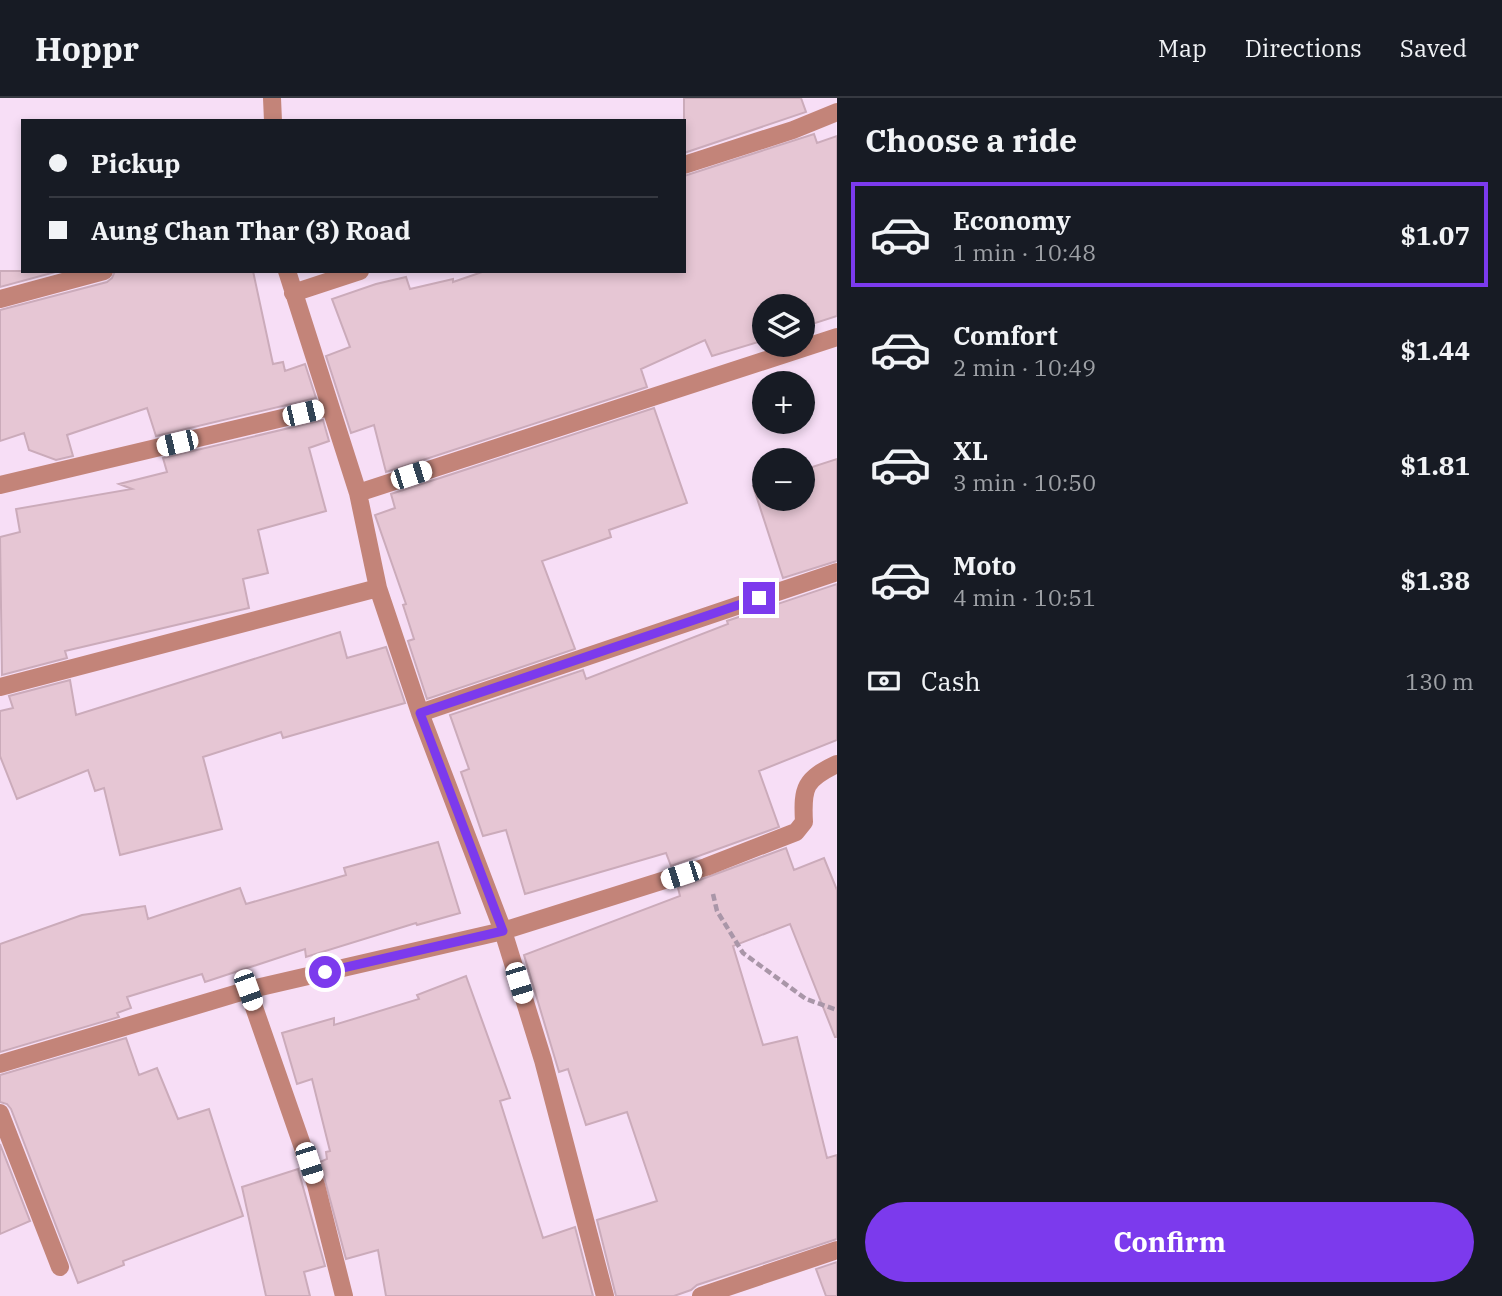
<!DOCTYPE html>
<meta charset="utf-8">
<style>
body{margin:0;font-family:"IBM Plex Serif",serif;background:#242831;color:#f1f3f6;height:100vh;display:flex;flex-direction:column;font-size:26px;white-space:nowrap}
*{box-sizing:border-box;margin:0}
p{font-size:23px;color:#9ea1a6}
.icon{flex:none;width:38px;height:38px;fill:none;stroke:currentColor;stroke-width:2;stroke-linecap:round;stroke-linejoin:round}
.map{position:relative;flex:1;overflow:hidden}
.panel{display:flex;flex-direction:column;background:#171b24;width:665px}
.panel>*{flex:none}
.banner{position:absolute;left:21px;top:21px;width:665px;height:154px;border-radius:0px;box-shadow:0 4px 10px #0003;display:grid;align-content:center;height:154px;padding:0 28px;background:#171b24}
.controls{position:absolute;left:752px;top:196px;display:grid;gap:14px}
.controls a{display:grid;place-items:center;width:63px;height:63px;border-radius:50%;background:#171b24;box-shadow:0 4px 10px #0003;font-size:35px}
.end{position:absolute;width:32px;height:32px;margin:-16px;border:9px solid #7c3aed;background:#fff;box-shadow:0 0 0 4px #fff}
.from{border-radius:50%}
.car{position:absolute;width:21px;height:42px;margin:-21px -10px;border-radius:9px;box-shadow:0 0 5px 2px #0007;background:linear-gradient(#fff 24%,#345 0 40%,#fff 0 76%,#345 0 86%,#fff 0)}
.banner b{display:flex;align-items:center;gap:24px;height:66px;font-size:26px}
.banner b+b{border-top:2px solid #363941}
.banner i{width:18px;height:18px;background:#f1f3f6}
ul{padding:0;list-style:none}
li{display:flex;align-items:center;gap:21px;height:105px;margin:0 14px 10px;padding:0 14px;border:4px solid transparent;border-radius:0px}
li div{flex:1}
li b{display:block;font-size:26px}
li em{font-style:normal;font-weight:700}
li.active{border-color:#7c3aed}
li>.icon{width:63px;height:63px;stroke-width:1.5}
h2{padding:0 28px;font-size:32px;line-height:84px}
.pay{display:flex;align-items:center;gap:18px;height:77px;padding:0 28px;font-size:26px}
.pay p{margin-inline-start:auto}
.button{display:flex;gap:14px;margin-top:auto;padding:14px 28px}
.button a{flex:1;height:80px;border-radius:42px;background:#7c3aed;color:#fff;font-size:28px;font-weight:700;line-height:80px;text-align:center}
header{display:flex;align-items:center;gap:42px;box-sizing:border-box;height:98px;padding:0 35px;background:#171b24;border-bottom:2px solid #363941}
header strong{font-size:33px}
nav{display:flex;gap:38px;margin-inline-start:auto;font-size:24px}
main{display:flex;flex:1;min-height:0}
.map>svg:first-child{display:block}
.building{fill:#e6c6d4;stroke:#cbabba;stroke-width:2}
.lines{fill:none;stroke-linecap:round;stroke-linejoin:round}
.path{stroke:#a996a8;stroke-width:4.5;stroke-dasharray:7 3.5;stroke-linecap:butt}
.minor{stroke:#c38479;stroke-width:18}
.route{stroke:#7c3aed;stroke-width:9}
</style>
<header>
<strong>Hoppr</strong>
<nav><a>Map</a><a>Directions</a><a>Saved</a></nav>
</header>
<main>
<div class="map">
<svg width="837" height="1198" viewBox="0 0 837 1198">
<rect width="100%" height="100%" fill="#f7def6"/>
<path class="building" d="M684 0H801L806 14 684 55Z
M814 36 817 45 837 38V218L803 229V208H765V242L712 258 705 242 641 271 647 289 386 374 374 327 351 335 326 258 350 249 332 201 376 186 406 179 410 191 453 181V184L485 173H684V78Z
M0 173H59L0 189Z
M115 173H253L273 266 283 264 285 273 305 266 316 300 156 338 147 310 67 337 73 358 56 362 29 352 24 335 0 343V212L107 184 112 180Z
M654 310 687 405 609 432 611 439 542 463 575 551 427 601 408 543 414 541 403 507 406 506 375 417 395 410 391 396Z
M323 322 329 343 309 350 326 413 258 432 268 475 243 481 249 510 65 553 67 560 2 577 0 439 20 434 16 411 132 391 119 386 167 374 163 360Z
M837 361V463L783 480 753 388 765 384V401H803V372Z
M837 486V642L759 673 779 729 671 768 666 755 525 796 506 732 483 738 461 674 469 671 450 617 583 572 586 581 728 526 727 523Z
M340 534 347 560 386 549 405 605 283 640 281 634 203 659 222 731 120 757 104 690 95 693 88 672 17 701 0 658V613L13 610 9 598 70 582 76 617Z
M438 744 460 815 417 827 416 825 306 859 305 851 205 884 202 876 127 899 131 910 117 915 119 919 0 954V846L82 817 145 808 148 821 240 790 246 806 346 777 344 770Z
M786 750 794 772 824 760 837 792V939H835L790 826 733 848 763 947 797 939 827 1060 837 1057V1141L697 1187 691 1192 674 1198H616L597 1122 657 1103 627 1014 586 1027 568 971 559 974 524 857 680 798 678 790Z
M466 878 510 1000 500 1003 543 1140 575 1129 593 1198H386L378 1152 346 1161 320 1064 327 1061 326 1054 330 1053 312 981 297 986 282 935 334 920V927L419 901 417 897Z
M126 940 139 977 157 970 178 1021 209 1011 243 1118 123 1163 124 1167 78 1185 11 1011 7 1006 0 1004V977Z
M0 1046 30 1123 0 1136Z
M298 1071 325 1168 304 1174 310 1198H266L242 1089Z
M837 1164V1198H826L816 1171Z"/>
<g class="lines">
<path class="path" d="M713 796 717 813 743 855 806 901 837 912"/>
<path class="minor" d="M272 0 273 23
M684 67 793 32 837 14
M287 173 358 395 378 490 420 615 503 833 543 962 605 1198
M293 195 360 173
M0 201 104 173
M0 387 329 309
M358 395 837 239
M0 589 378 490
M420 615 837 474
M248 892 316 1087 344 1198
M0 966 248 892 503 833 706 769 796 734 804 724C802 689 805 681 837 666
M0 1015 60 1169
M701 1198 837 1152"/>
</g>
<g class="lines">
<path class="route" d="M325 874 503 833 420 615 759 500"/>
</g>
</svg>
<div class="controls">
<a><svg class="icon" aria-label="layers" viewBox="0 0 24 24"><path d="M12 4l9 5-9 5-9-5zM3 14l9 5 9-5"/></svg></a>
<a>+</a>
<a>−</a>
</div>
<i class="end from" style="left:325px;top:874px"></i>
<i class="end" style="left:759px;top:500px"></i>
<i class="car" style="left:303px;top:315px;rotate:77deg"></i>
<i class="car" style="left:177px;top:345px;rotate:257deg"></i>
<i class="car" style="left:411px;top:377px;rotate:72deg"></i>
<i class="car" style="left:681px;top:777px;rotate:252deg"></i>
<i class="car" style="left:519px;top:885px;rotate:163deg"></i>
<i class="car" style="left:248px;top:892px;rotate:160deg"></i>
<i class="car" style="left:309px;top:1065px;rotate:162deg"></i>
<div class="banner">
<b><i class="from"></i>Pickup</b>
<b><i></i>Aung Chan Thar (3) Road</b>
</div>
</div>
<section class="panel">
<h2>Choose a ride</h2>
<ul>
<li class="active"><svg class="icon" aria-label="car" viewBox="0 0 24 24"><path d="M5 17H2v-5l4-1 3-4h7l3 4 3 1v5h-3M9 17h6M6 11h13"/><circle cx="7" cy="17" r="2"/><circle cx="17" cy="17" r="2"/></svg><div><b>Economy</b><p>1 min · 10:48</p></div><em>$1.07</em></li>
<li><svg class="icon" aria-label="car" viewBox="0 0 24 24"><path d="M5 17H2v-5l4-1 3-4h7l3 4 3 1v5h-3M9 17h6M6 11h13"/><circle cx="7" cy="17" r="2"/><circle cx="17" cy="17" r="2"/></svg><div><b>Comfort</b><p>2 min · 10:49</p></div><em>$1.44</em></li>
<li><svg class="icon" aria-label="car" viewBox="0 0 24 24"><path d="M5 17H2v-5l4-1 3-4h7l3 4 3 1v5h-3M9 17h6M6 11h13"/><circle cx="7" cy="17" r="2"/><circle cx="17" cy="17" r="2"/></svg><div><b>XL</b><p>3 min · 10:50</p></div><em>$1.81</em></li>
<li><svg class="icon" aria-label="car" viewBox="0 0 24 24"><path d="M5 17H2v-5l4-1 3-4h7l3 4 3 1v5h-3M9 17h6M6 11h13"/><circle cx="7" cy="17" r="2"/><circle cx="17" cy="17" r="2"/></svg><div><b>Moto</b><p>4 min · 10:51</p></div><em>$1.38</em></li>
</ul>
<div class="pay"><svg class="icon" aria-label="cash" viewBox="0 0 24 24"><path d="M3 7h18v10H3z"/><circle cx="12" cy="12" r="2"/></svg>Cash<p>130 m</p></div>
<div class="button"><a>Confirm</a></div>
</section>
</main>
